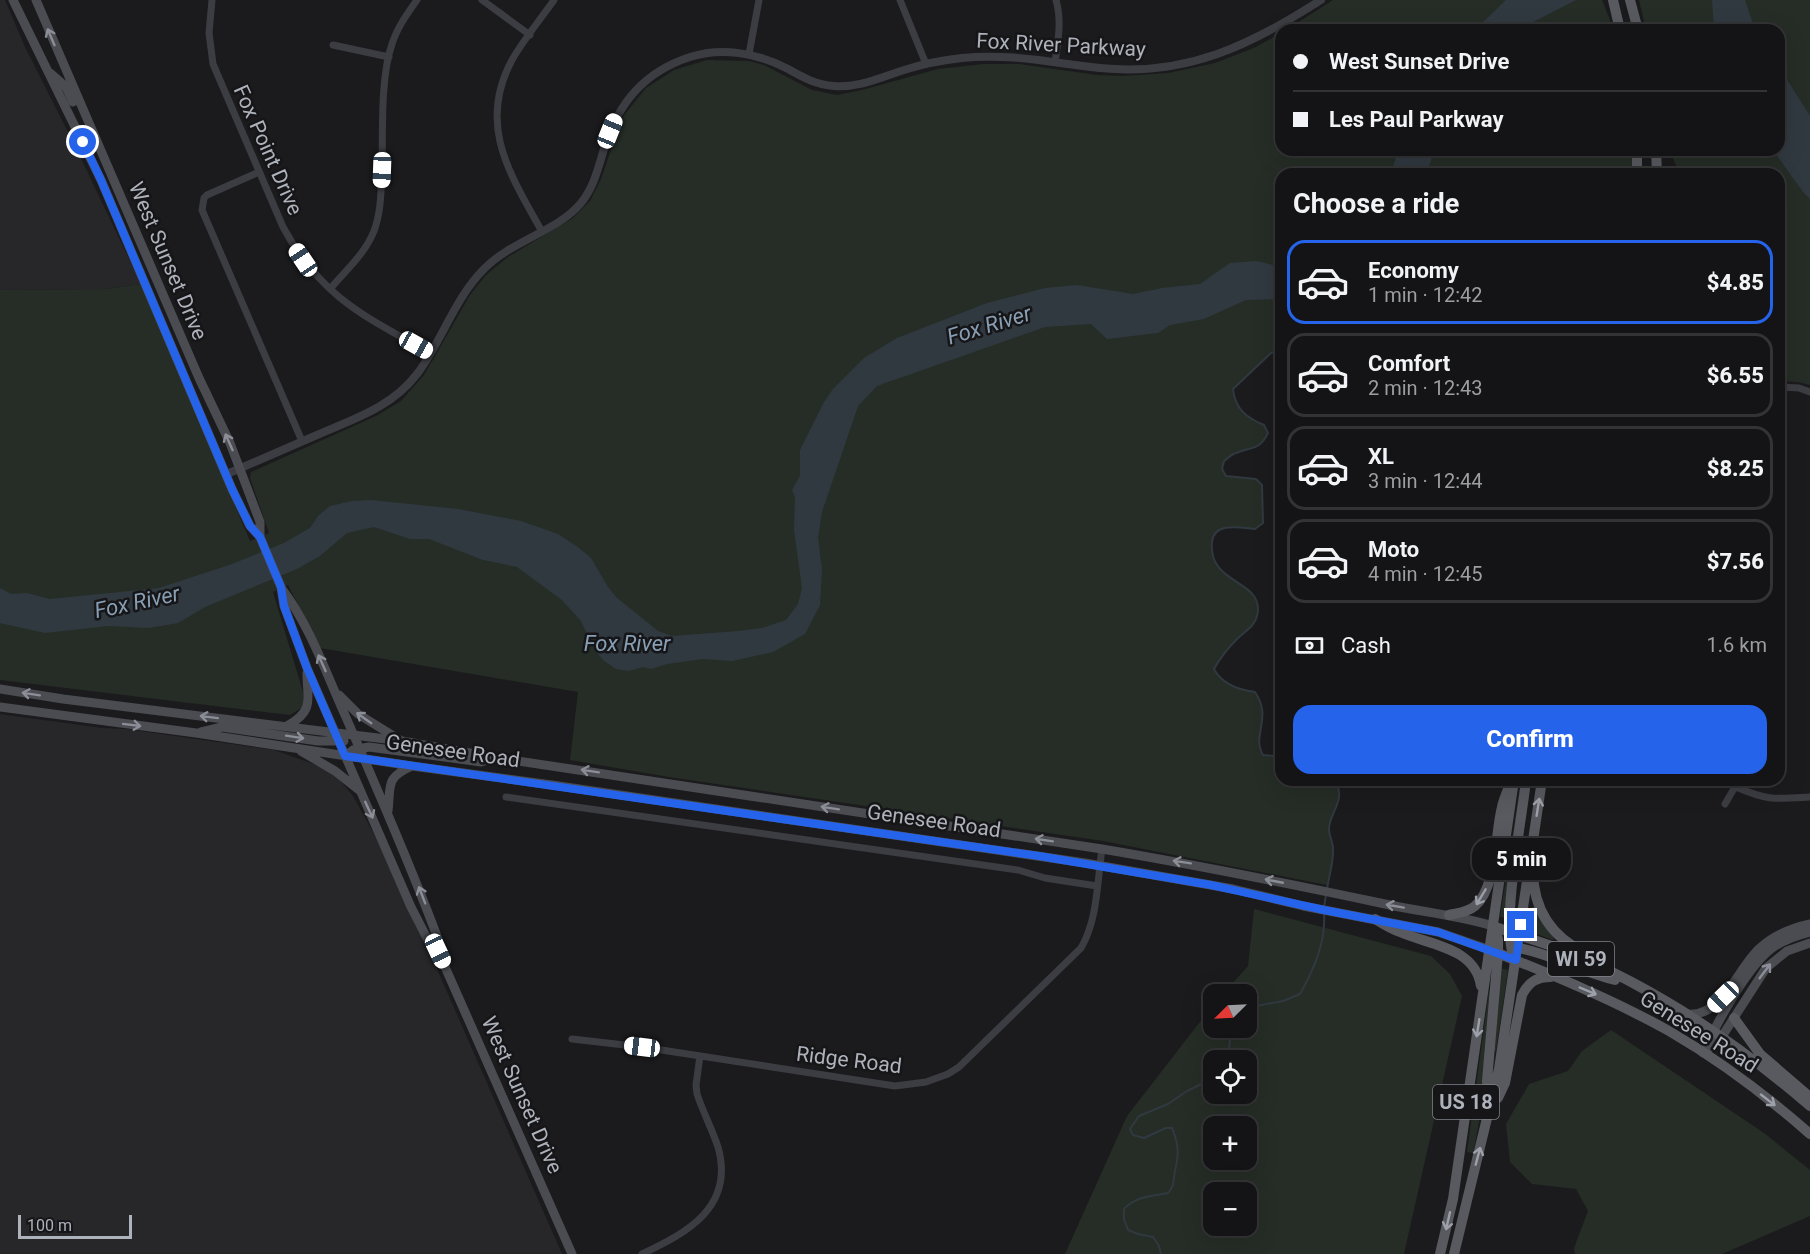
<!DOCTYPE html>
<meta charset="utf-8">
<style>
body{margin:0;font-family:Roboto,sans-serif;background:#1d1d1f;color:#f1f3f6;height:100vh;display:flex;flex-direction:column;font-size:22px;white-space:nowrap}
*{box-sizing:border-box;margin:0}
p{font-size:20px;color:#9d9ea1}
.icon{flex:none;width:33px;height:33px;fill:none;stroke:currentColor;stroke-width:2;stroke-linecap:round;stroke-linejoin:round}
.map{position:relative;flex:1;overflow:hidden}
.details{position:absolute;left:1275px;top:168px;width:510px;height:618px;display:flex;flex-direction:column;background:#141416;border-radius:18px;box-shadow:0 6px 24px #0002,0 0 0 2px #333335}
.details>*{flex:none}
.banner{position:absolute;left:1275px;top:24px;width:510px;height:132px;border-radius:18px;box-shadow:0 6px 24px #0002,0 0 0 2px #333335;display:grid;align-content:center;height:132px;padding:0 18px;background:#141416}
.needle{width:39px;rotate:246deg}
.buttons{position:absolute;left:1203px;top:984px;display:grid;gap:12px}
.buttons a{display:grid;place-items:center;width:54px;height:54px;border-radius:12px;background:#141416;box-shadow:0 6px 24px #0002,0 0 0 2px #333335;font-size:30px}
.scale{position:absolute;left:18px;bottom:15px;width:114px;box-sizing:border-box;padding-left:6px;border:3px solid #aeb2bb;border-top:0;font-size:16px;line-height:21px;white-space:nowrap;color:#aeb2bb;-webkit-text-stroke:4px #161618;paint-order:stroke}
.end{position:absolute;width:27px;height:27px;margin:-14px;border:8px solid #2563eb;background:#fff;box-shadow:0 0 0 3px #fff}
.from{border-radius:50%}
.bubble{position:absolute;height:42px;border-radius:18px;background:#141416;box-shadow:0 6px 24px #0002,0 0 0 2px #333335;font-size:20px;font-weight:800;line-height:42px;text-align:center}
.car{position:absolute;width:18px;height:36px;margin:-18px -9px;border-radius:8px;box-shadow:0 0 4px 2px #0007;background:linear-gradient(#fff 24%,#345 0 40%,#fff 0 76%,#345 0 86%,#fff 0)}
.banner b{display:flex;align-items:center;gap:21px;height:57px;font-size:22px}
.banner b+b{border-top:2px solid #333335}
.banner i{width:15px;height:15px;background:#f1f3f6}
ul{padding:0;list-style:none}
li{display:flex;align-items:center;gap:18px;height:84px;margin:0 12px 9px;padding:0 6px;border:3px solid #333335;border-radius:18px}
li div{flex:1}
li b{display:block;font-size:22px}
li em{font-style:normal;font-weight:800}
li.on{border-color:#2563eb}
li>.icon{width:54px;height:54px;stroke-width:1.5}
h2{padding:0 18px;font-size:27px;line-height:72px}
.pay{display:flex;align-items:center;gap:15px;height:66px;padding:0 18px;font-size:22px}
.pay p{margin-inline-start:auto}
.button{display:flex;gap:12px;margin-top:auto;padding:12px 18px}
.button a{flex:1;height:69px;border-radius:18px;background:#2563eb;color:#fff;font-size:24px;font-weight:800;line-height:69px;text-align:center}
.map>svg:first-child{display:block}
.built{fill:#27272a}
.green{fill:#252d26;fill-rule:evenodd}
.water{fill:#313940}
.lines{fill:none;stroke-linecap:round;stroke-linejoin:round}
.stream{stroke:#313940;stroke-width:2}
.minor{stroke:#3c3d42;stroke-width:7}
.tertiary{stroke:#3c3d42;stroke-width:8}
.secondary{stroke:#4a4c51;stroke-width:9}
.primary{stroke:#585a60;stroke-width:10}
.oneway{stroke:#8b8e96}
.oneway2{stroke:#9da0a9}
.route{stroke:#2563eb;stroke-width:8}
.labels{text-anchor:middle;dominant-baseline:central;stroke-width:5;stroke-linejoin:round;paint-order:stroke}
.shield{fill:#161618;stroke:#80838a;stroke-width:1.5}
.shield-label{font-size:20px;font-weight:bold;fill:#aeb2bb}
.street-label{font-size:21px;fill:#aeb2bb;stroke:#161618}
.water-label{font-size:22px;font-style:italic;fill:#889eb4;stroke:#161618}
</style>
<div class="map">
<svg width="1810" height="1254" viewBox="0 0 1810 1254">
<rect width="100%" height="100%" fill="#1b1b1d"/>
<path class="built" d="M0 0H5L25 47 76 148 141 284 105 289 0 290Z
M0 714 102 728 126 729 274 750 322 767 338 778 353 796 378 841 412 912 562 1254H0Z"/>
<path class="green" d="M1333 0H1602L1614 30H1286Z
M1639 0H1810V385L1798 382 1779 381V174H1680L1669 150H1779V30H1646Z
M1281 33V150H1632L1633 174H1281V350L1271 353 1233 390C1235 409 1247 418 1264 425L1268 433C1260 451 1253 446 1236 453 1232 454 1228 458 1224 461L1222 469 1226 476 1256 479 1262 485 1263 523 1255 529C1242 528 1214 521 1212 542 1208 583 1259 579 1258 610 1257 626 1246 630 1237 639 1228 648 1220 658 1214 669 1222 684 1239 690 1255 692 1268 711 1261 727 1259 748L1263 755 1274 756 1281 753V780H1334C1347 800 1329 811 1329 829 1329 835 1332 841 1333 848 1334 861 1330 872 1327 885L1103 841 669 777 570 760 578 692 320 648 288 585 273 592 303 692V707L290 715 0 680V290L105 289 141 284 250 541 269 533 250 478 251 472 376 416 401 401 424 375 470 295 486 275 508 257 573 218 590 201 601 179 622 118 646 88 674 70 707 60 749 61 764 65 812 90 837 95 862 90 938 69 984 64H1019L1097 75 1122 76 1168 73 1215 63 1254 48Z
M1520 786H1522L1506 918 1500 917Z
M1532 907H1535L1542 922 1554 938 1553 940 1534 933V928L1529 926Z
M1254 909 1431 956 1450 974 1462 996 1404 1254H1065L1127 1116 1213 1005 1214 1028H1246V994H1223L1248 966ZM1246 1060V1094H1214V1060ZM1246 1126V1160H1214V1126ZM1246 1192V1226H1214V1192Z
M1500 968 1508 970 1496 1051H1493Z
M1489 991H1491C1487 1045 1485 1100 1473 1153L1467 1152Z
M1611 1030 1764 1133 1810 1170V1216L1722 1254H1575L1574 1248 1588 1211 1576 1189 1532 1184 1510 1162 1506 1124 1529 1084 1568 1071 1582 1051Z"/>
<path class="water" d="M1506 0H1576L1535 21 1524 30H1471L1479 26Z
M1712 0H1745L1755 30H1714Z
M1779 67 1810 116V199L1803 192 1773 150H1779Z
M1398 150H1434L1427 174H1391Z
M1257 261 1281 267V299L1246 300 1204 319 1170 325 1158 333 1107 339 1091 324 1045 327 877 386 858 406 822 512 818 538 822 569 820 605 805 634 773 652 732 661 703 659 667 664 651 669 643 667 629 671 616 669 604 661 594 649 581 621 562 600 517 567 483 560 429 539H410L374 527 347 533 320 556 297 569 205 607 178 623 149 628 108 626 45 633 0 623V588L11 594 27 593 50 599 159 588 232 564 284 543 310 528 318 516 330 506 352 501 371 500 458 509 521 521 558 534 579 548 591 558 608 587 616 597 658 631 672 636 738 631 762 628 786 620 798 604 802 588 794 530 795 497 792 490 800 476V450L824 402 833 389 864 358 897 338 987 303 1045 288 1077 285 1133 294 1162 288 1200 284 1230 263Z"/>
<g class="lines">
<path class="stream" d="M1281 350 1271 353 1233 389C1235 409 1247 418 1264 425L1268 433C1259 451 1253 446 1236 453 1232 454 1228 458 1224 461L1222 469 1226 476 1256 479 1262 485 1263 523 1255 529C1242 528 1214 521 1212 542 1208 584 1259 579 1258 610 1257 626 1246 630 1237 639 1228 648 1220 658 1214 669 1222 684 1239 690 1255 692 1273 718 1251 735 1263 755L1274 756 1281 753
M1327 889C1329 875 1334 862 1333 847 1332 841 1329 835 1329 829 1329 812 1348 800 1334 780
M1324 907 1326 895
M1246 1013 1256 1006 1283 1001 1300 994C1314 969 1326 942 1324 913
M1228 1060C1231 1048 1227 1040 1234 1028
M1161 1254 1159 1246 1153 1237 1138 1234 1128 1230 1124 1219V1209C1136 1196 1152 1196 1168 1193 1175 1186 1173 1180 1175 1171 1179 1154 1179 1145 1172 1128H1166L1144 1138 1133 1135 1130 1129 1139 1116 1168 1104 1187 1091 1214 1078"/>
<path class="minor" d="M212 0 209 33 213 64 283 227C321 297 364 316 430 353
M482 0 530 35
M900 0 926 64
M333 45 389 57
M749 54 759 0
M1055 62C1058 41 1062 21 1056 0
M259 172 207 195 204 198 202 210 302 441
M541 230C510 174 477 125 512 60 524 39 540 20 554 0
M330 289C345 271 365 254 374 231 381 212 381 192 382 172 383 135 380 78 392 44 397 28 407 14 417 0
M1779 387 1799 388 1810 392
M1736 787C1768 801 1776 799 1810 797
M506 797 1018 870 1045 878 1097 886
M1725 804 1739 780
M572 1039 642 1047 895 1086 926 1082 948 1074 959 1067 1081 948C1098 919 1097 882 1102 849
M642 1254C687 1233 735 1207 718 1147 712 1129 703 1112 697 1094L696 1085 700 1056"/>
<path class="tertiary" d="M227 474C257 461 287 448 317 435 354 419 392 407 417 374 442 341 454 299 484 269 511 241 558 231 581 203 594 187 598 168 604 149 618 103 644 72 690 57 722 47 757 53 786 68 802 77 816 85 834 86 859 88 881 77 904 70 923 64 943 60 962 58 1009 53 1053 63 1100 68 1186 77 1251 45 1321 0"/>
<path class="secondary" d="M13 0 101 180 232 489 250 526 260 537
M36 0 199 378 230 443 260 522V537L281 587 284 606 307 668 411 907 429 942 438 951 572 1254
M50 73 66 87 73 102
M282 589C310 626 326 673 345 715 377 789 410 863 438 939V951
M0 689 63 699 402 741 498 758 1102 849C1197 865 1291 884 1385 904 1421 912 1458 915 1493 926
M339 695 358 714 400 740
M0 707 196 733 412 766 552 785 1085 863 1233 889 1303 906 1438 932 1490 950
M287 726C315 711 307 699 307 673
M201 732 222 727 318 741H344
M301 751 335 771 359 790
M345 756 353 750 369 747 467 760 481 762 492 759
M388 811C391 785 385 778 412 766
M1686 1014C1722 1019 1738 967 1760 948 1773 936 1792 928 1810 924
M1705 1052 1721 1038 1766 968 1787 951 1810 943
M1703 1053C1716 1024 1749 963 1775 946 1786 939 1798 935 1810 932"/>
<path class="primary" d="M1613 0 1620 30
M1630 0 1638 30
M1637 150V174
M1656 150 1657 174
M1533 873C1534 910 1552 937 1585 953
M1449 915C1458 913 1468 912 1475 906 1497 887 1495 833 1502 807 1503 801 1506 795 1508 789
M1375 919C1383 924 1391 929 1400 932 1429 945 1475 947 1481 986
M1493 926C1516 935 1540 941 1562 950 1653 986 1737 1043 1810 1106
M1513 947C1548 952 1580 972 1615 980
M1490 950C1550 974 1612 999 1669 1031 1719 1060 1767 1096 1810 1134
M1516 960C1498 937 1523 814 1526 780
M1734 1018 1760 1054 1810 1097
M1498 1098 1505 1083 1522 995C1529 982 1536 977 1551 977
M1489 1102 1487 1081 1498 953V939L1495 930
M1440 1254 1453 1199 1514 780
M1454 1254 1499 1069 1542 780"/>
</g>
<defs><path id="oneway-shaft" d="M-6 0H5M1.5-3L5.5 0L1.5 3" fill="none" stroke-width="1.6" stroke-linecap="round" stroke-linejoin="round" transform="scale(1.5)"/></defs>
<g class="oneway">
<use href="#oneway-shaft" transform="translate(51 37) rotate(-113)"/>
<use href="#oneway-shaft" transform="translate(229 442) rotate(-114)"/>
<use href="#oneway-shaft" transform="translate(322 663) rotate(-114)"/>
<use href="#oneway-shaft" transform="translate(31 694) rotate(-171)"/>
<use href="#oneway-shaft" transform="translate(209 717) rotate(-173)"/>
<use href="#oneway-shaft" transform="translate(364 718) rotate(-145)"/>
<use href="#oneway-shaft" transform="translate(132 725) rotate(7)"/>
<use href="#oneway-shaft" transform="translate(295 737) rotate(9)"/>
<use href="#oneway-shaft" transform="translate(590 771) rotate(-171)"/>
<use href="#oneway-shaft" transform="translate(830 808) rotate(-171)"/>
<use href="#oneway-shaft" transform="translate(369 810) rotate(65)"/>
<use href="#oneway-shaft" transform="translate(1044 840) rotate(-171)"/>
<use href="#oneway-shaft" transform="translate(1182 862) rotate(-171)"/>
<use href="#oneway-shaft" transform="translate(1274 881) rotate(-169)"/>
<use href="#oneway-shaft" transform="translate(422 895) rotate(-111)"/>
<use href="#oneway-shaft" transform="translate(1395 906) rotate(-170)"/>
<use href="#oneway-shaft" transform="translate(1765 971) rotate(-53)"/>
</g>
<g class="oneway2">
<use href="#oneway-shaft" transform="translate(1538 807) rotate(-81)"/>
<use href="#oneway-shaft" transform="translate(1481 897) rotate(121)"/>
<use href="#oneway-shaft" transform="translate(1588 991) rotate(23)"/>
<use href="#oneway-shaft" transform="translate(1478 1028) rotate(99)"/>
<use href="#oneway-shaft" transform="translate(1768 1100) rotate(38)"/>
<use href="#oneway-shaft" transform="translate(1478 1156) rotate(-75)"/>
<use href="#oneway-shaft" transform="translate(1448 1221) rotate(103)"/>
</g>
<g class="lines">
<path class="route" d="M83 142 101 180 232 489 250 526 260 537 281 587 284 606 307 668 345 756 1039 856 1211 885 1324 910 1438 932 1516 960 1521 925"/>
</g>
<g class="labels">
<g class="shield">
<rect x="1548" y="942" width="66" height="34" rx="4.5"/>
<rect x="1433" y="1085" width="66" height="34" rx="4.5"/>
</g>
<g class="shield-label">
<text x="1581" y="959">WI 59</text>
<text x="1466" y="1102">US 18</text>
</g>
<g class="street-label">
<text transform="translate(1061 45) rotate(3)">Fox River Parkway</text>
<text transform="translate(268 150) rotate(66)">Fox Point Drive</text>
<text transform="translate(168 261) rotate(67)">West Sunset Drive</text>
<text transform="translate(453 751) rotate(8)">Genesee Road</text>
<text transform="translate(934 821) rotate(8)">Genesee Road</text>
<text transform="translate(1699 1032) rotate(32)">Genesee Road</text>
<text transform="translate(849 1060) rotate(7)">Ridge Road</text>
<text transform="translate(522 1095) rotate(66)">West Sunset Drive</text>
</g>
<g class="water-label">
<text transform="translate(989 325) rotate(-17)">Fox River</text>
<text transform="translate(137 602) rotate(-12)">Fox River</text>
<text x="627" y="643">Fox River</text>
</g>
</g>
</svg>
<div class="buttons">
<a><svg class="needle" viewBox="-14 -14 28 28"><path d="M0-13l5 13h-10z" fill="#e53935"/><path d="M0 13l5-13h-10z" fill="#9d9ea1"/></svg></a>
<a><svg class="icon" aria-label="locate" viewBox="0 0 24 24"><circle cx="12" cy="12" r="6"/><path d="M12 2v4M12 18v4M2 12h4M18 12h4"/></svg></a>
<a>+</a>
<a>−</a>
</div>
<div class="scale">100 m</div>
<i class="end from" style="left:83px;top:142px"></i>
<i class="end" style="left:1521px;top:925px"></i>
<div class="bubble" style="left:1472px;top:838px;width:99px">5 min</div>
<i class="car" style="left:610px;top:131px;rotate:22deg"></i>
<i class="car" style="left:382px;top:170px;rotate:182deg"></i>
<i class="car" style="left:303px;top:260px;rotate:326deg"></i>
<i class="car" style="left:416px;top:345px;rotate:119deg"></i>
<i class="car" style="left:438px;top:951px;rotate:155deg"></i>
<i class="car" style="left:1723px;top:997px;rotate:226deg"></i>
<i class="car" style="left:642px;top:1047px;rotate:277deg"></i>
<div class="banner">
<b><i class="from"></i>West Sunset Drive</b>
<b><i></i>Les Paul Parkway</b>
</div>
<section class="details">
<h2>Choose a ride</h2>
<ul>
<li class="on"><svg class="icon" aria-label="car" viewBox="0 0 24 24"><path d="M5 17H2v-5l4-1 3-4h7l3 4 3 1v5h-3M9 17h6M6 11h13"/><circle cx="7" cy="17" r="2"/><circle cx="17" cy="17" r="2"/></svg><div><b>Economy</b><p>1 min · 12:42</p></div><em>$4.85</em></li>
<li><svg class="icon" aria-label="car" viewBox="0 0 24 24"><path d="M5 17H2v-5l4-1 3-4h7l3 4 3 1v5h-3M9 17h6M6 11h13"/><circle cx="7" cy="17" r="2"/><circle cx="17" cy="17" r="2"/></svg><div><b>Comfort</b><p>2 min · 12:43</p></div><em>$6.55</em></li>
<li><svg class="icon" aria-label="car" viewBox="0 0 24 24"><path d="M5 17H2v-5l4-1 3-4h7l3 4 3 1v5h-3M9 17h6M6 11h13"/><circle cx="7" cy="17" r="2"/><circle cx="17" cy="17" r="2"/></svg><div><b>XL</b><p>3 min · 12:44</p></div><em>$8.25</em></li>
<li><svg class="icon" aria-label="car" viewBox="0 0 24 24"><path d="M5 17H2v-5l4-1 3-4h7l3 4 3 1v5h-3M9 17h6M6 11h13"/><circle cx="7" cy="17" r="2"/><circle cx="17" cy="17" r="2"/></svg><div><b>Moto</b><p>4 min · 12:45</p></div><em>$7.56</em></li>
</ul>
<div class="pay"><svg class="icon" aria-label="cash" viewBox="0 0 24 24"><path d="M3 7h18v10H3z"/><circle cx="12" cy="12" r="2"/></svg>Cash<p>1.6 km</p></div>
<div class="button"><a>Confirm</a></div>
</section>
</div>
